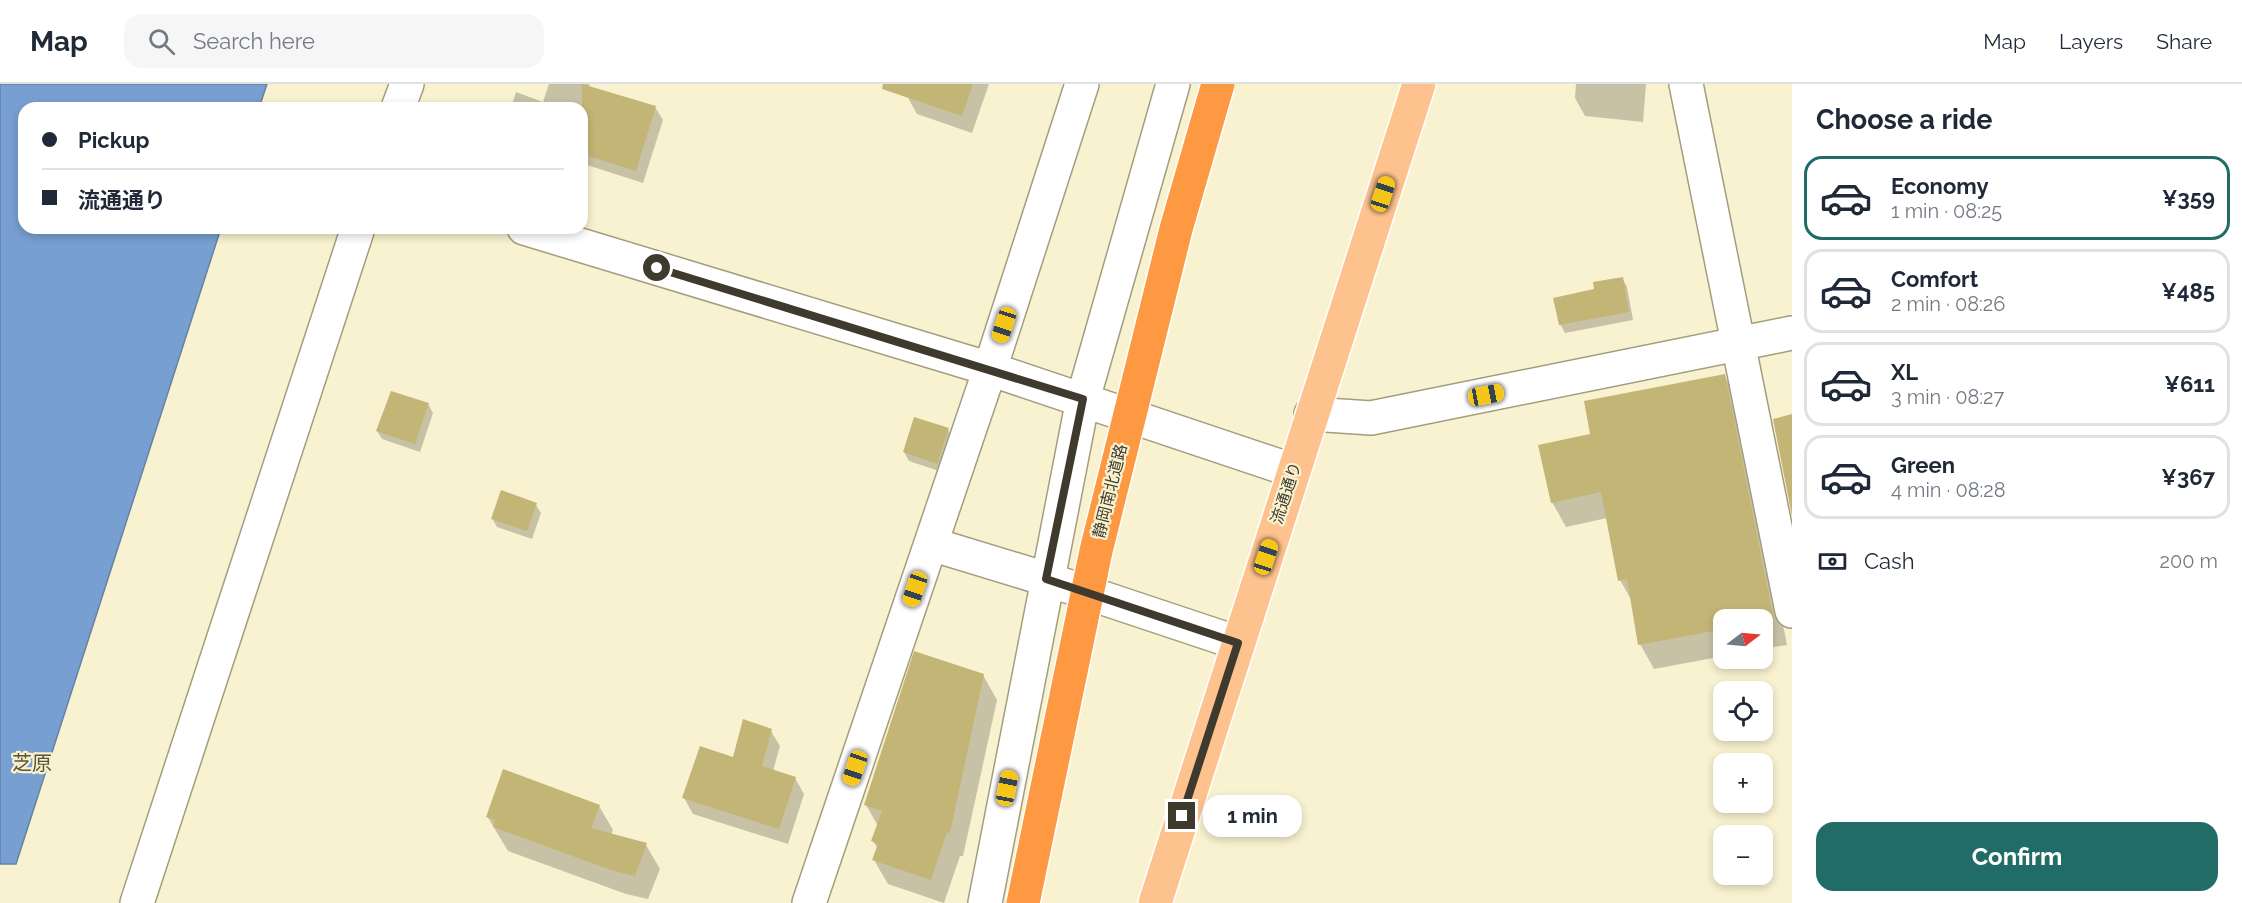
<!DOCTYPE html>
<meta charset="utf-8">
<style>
body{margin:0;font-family:Raleway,"Noto Sans JP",sans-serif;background:#f6f6f7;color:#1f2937;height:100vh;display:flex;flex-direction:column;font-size:22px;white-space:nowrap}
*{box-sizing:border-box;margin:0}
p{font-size:20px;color:#747a83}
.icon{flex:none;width:33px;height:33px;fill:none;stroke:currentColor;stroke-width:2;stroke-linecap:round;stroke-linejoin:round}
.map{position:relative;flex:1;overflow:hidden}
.sheet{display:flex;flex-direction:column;background:#fff;width:450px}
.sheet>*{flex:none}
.guide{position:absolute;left:18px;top:18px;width:570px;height:132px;border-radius:18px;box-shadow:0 3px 9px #0003;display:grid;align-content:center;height:132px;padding:0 24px;background:#fff}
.needle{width:39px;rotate:74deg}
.buttons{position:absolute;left:1713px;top:525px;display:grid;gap:12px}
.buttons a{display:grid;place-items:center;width:60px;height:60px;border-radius:12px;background:#fff;box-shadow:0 3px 9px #0003;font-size:30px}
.end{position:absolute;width:27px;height:27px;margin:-14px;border:8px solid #3e3b2e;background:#fff;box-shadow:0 0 0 3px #fff}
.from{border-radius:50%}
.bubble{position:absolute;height:42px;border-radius:18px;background:#fff;box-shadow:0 3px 9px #0003;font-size:20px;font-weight:700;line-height:42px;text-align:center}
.car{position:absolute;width:18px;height:36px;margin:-18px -9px;border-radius:8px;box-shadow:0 0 4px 2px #0007;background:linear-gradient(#f5c518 24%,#345 0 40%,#f5c518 0 76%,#345 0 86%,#f5c518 0)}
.guide b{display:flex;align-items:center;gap:21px;height:57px;font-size:22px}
.guide b+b{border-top:2px solid #e0e1e3}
.guide i{width:15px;height:15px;background:#1f2937}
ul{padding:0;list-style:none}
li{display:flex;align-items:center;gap:18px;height:84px;margin:0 12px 9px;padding:0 12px;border:3px solid #e0e1e3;border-radius:18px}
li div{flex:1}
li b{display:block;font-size:22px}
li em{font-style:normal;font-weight:700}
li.selected{border-color:#226c67}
li>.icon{width:54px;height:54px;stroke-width:1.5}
h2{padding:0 24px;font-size:27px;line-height:72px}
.pay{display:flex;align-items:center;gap:15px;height:66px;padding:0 24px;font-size:22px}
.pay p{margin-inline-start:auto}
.action{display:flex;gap:12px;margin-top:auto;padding:12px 24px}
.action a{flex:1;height:69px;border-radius:18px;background:#226c67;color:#fff;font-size:24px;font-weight:700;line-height:69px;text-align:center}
header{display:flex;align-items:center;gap:36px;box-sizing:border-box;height:84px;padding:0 30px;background:#fff;border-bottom:2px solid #e0e1e3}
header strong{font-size:28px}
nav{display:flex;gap:33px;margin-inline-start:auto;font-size:21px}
.search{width:420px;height:54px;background:#f6f6f7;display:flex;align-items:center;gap:15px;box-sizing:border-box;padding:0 21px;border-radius:18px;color:#747a83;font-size:22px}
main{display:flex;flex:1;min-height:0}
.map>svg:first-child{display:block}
.water{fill:#789fd1;stroke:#6781a0;stroke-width:1.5}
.shadow{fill:#0003}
.building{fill:#c3b575}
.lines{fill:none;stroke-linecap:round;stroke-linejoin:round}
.minor-casing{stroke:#a49d7d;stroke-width:36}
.primary-casing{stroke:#fff;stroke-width:36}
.minor{stroke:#fff;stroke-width:33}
.primary{stroke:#fec28e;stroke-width:33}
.motorway-bridge-casing{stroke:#fff;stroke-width:36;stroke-linecap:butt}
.motorway-bridge{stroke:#fd9942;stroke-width:33}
.route{stroke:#3e3b2e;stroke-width:8}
.labels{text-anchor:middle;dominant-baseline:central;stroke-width:4.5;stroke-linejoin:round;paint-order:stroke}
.street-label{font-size:16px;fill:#3e3b2e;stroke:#f9f2d0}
.quarter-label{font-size:20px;fill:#5b5538;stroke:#f9f2d0}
</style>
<header>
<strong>Map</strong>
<div class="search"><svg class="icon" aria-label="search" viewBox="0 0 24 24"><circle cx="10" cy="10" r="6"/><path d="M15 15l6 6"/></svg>Search here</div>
<nav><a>Map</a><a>Layers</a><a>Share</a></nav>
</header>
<main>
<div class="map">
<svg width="1792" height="819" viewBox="0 0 1792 819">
<rect width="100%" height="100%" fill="#f9f2d0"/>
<path class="water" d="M0 0H267L259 24H24V144H221L16 780H0Z"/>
<path class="shadow" d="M549 0H589L590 3 655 23 663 36 643 99 587 81 582 98V24H511L516 8 543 18Z
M907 0H989L972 49 917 30 907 12Z
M1576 0H1646L1643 38 1585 32 1575 14Z
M1622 194 1627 203 1633 236 1565 249 1560 240 1596 206Z
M1724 292 1739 316 1787 561 1762 565V536H1724V572L1654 585 1640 560 1633 519 1620 496 1607 434 1566 443 1552 418 1591 351Z
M428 320 433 329 420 368 382 355 377 347Z
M948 346 953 354 942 388 909 377 904 368Z
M536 421 541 429 532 455 497 443 492 434Z
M983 591 997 616 963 772H960L944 819 888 800 874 776 878 765 873 757 878 742 866 721Z
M771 647 780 662 773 687 795 694 804 710 788 760 693 730 684 714Z
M599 722 613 746 611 751 646 761 660 785 648 815 626 810 508 767 487 732Z"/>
<path class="building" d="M582 0 656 22 636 87 582 70Z
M883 0H973L962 32 882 5Z
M1623 193 1629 228 1559 241 1553 214 1594 205 1593 198Z
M1725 290 1774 536 1762 538V536H1724V545L1638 561 1627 495 1618 497 1601 408 1551 419 1538 361 1590 350 1584 317Z
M391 307 429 319 415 360 376 347Z
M1792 330V432L1773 335Z
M914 333 949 344 937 380 903 368Z
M501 406 537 419 527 447 491 435Z
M914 567 984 590 950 749 947 748 931 796 872 776 878 760 871 757 882 727 864 721Z
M743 635 772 645 762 682 796 693 779 745 682 714 700 662 733 673Z
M503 685 600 721 591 744 647 759 635 792 611 786 493 743 495 736 486 733Z"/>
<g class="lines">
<defs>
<path id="minor" d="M1686 0 1792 527
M398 24 407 0
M524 144 990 285 1294 387
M1311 330 1371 334 1792 249
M931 460 1046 495 1238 559
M137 819 358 144
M809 819 990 285 1082 0
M985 819 1083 315 1173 0"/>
<path id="primary" d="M1155 819 1419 0"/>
</defs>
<use href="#minor" class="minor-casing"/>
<use href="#primary" class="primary-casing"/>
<use href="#minor" class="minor"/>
<use href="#primary" class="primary"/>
<defs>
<path id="motorway-bridge" d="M1023 819 1096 467 1176 145 1218 0"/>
</defs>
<use href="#motorway-bridge" class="motorway-bridge-casing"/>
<use href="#motorway-bridge" class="motorway-bridge"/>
</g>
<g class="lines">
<path class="route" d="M657 184 1083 315 1046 495 1238 559 1182 732"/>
</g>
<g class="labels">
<g class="street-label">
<text transform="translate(1110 407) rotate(-76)">静岡南北道路</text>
<text transform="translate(1286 409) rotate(-72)">流通通り</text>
</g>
<g class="quarter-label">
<text x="32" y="679">芝原</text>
</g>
</g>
</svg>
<div class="buttons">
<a><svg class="needle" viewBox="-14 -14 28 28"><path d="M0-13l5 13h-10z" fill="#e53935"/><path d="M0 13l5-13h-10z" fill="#747a83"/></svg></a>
<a><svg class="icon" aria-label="locate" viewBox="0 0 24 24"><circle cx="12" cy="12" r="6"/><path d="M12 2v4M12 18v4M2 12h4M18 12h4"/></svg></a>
<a>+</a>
<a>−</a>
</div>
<i class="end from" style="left:657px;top:184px"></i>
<i class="end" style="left:1182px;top:732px"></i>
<div class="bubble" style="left:1203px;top:711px;width:99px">1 min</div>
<i class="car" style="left:1383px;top:110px;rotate:18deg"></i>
<i class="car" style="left:1004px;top:241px;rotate:198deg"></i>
<i class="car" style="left:1486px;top:311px;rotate:79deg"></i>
<i class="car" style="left:1266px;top:473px;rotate:18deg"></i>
<i class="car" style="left:915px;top:505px;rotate:199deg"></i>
<i class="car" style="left:855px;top:684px;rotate:199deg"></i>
<i class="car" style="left:1007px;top:704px;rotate:11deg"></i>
<div class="guide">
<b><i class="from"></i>Pickup</b>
<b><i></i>流通通り</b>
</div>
</div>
<section class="sheet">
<h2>Choose a ride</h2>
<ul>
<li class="selected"><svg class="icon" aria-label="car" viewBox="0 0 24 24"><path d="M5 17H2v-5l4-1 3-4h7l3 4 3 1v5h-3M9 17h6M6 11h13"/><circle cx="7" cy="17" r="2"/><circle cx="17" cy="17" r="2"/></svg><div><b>Economy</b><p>1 min · 08:25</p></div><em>¥359</em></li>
<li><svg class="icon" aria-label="car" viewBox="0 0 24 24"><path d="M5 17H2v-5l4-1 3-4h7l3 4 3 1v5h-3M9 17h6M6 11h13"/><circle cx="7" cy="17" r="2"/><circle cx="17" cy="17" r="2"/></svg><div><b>Comfort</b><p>2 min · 08:26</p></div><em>¥485</em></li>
<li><svg class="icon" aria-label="car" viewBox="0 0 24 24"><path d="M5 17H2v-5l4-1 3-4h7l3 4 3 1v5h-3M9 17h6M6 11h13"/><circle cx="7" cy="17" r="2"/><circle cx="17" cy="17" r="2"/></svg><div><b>XL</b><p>3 min · 08:27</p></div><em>¥611</em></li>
<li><svg class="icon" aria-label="car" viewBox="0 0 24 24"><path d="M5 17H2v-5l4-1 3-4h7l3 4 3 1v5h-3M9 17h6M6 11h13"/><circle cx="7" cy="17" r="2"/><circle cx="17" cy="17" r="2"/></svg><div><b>Green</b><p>4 min · 08:28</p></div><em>¥367</em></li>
</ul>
<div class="pay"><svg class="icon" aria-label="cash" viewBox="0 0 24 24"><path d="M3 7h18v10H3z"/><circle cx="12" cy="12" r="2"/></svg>Cash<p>200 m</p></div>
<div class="action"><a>Confirm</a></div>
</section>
</main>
